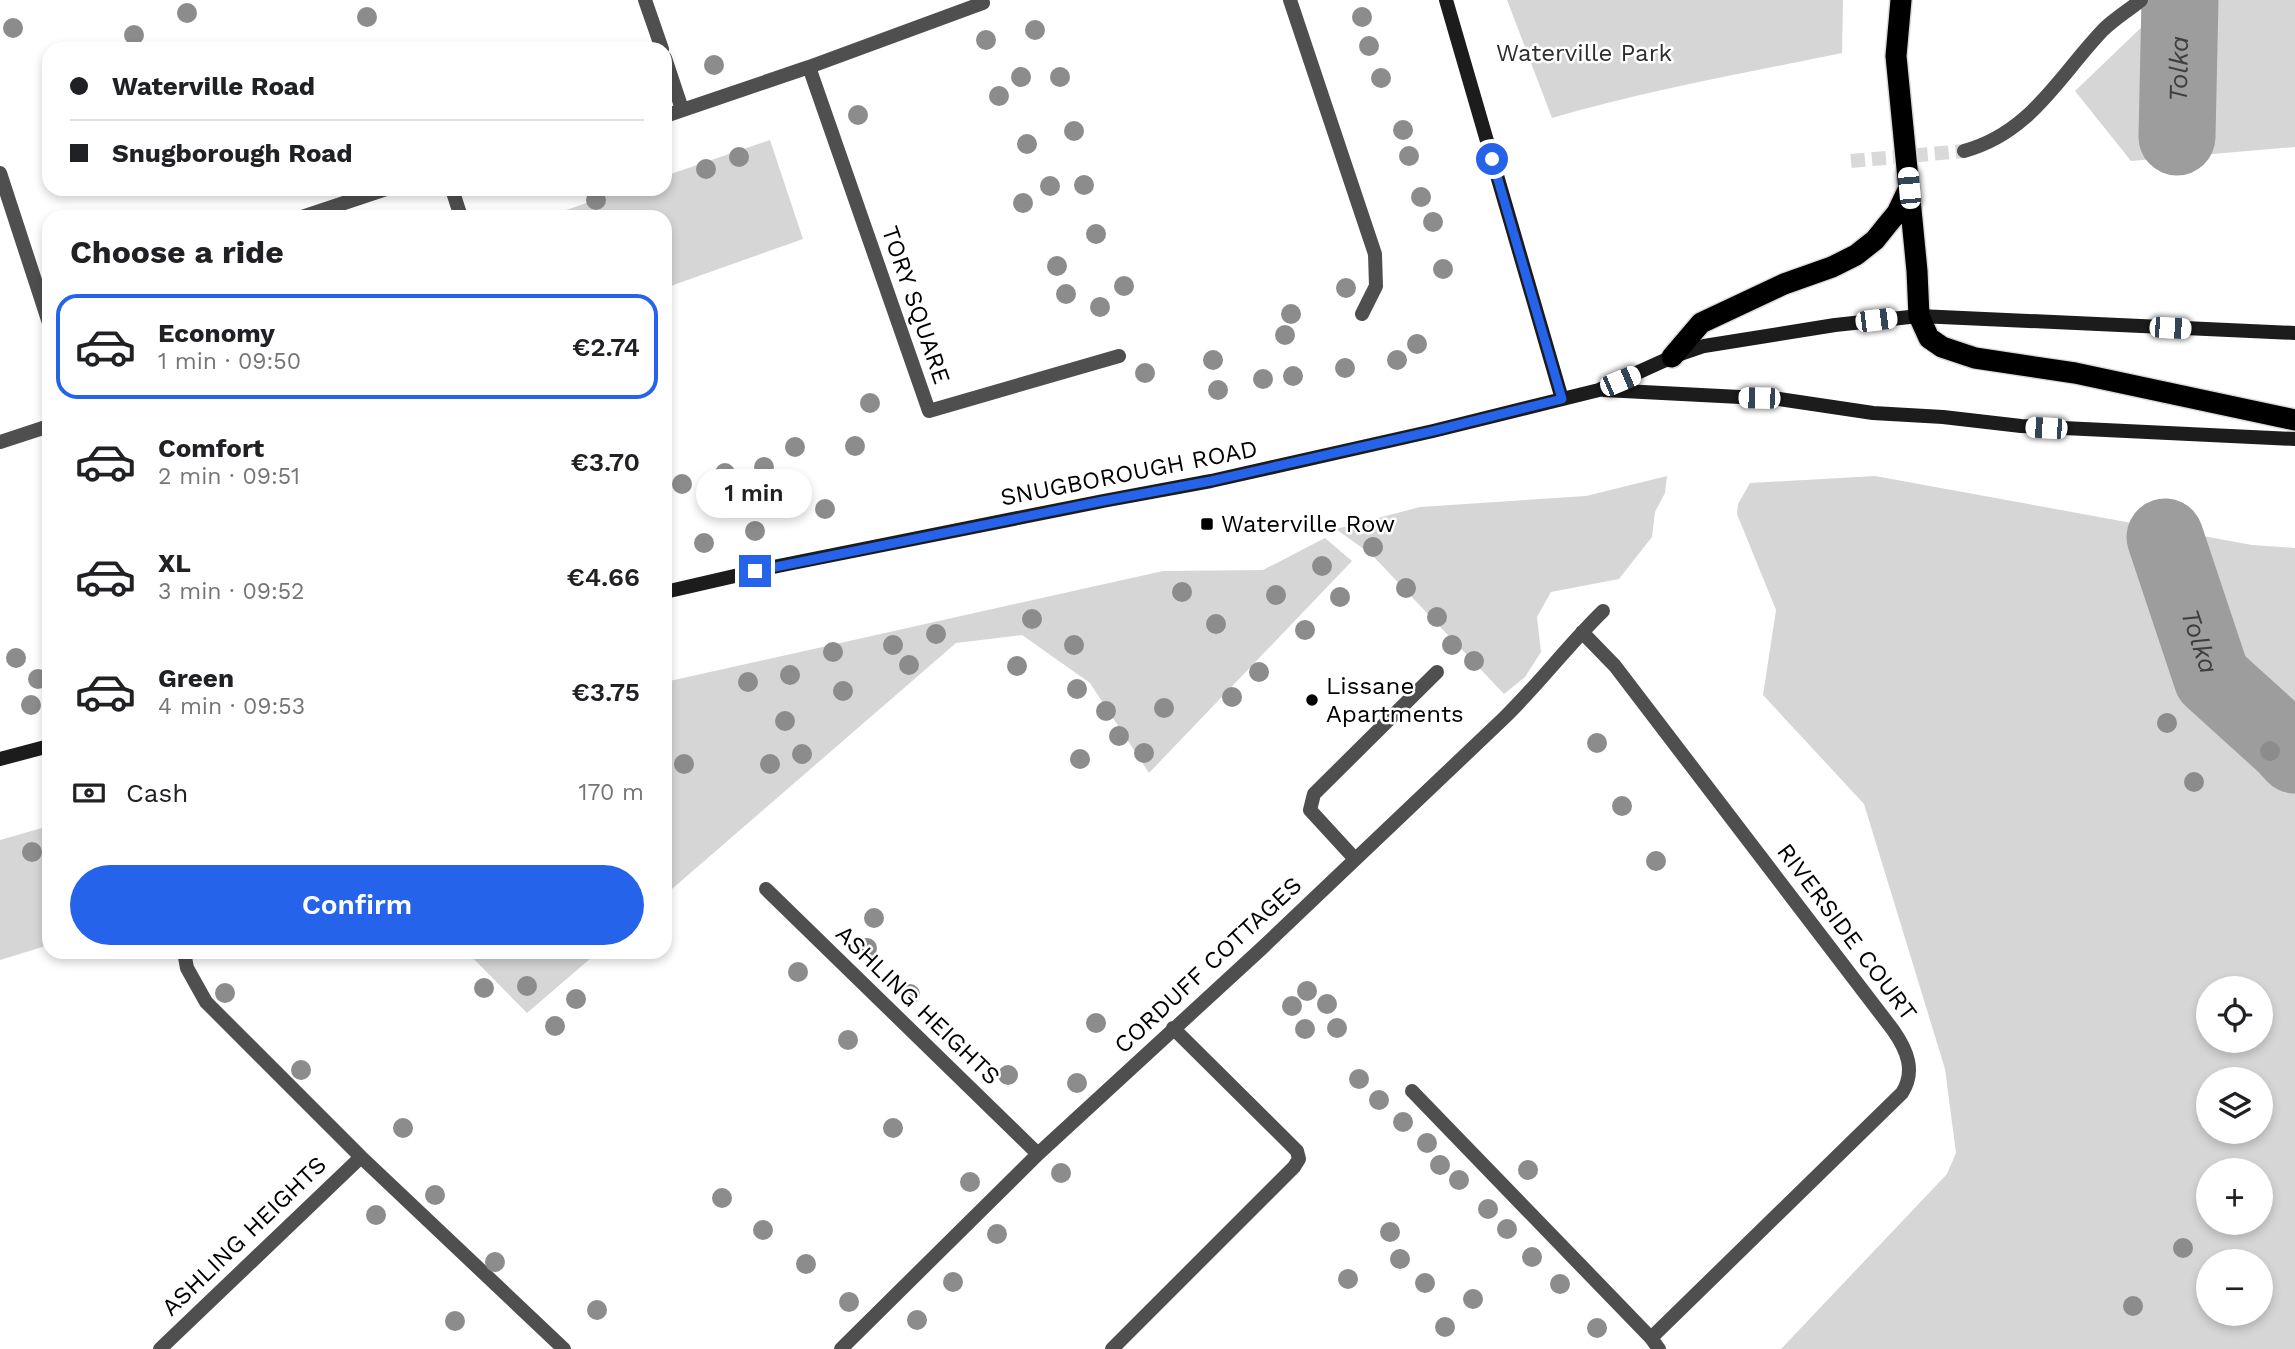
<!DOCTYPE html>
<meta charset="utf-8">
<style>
body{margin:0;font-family:"Work Sans",sans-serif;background:#f2f2f2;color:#202124;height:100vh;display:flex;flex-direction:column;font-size:26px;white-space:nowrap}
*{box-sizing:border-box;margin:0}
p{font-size:23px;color:#757577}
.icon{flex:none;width:38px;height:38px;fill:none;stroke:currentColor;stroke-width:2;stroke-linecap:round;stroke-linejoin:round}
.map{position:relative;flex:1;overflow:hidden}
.sheet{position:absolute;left:42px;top:210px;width:630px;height:749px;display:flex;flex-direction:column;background:#fff;border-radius:21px;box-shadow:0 4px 10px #0003}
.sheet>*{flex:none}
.top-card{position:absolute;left:42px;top:42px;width:630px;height:154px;border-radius:21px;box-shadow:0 4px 10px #0003;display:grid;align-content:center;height:154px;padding:0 28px;background:#fff}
.tools{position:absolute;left:2196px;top:976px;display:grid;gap:14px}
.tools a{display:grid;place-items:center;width:77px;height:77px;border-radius:50%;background:#fff;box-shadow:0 4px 10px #0003;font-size:35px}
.end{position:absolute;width:32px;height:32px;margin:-16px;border:9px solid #2563eb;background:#fff;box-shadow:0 0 0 4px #fff}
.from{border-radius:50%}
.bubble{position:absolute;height:49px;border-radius:24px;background:#fff;box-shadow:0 4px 10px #0003;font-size:23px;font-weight:600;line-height:49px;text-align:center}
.car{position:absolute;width:21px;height:42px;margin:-21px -10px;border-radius:9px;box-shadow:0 0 5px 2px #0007;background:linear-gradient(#fff 24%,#345 0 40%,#fff 0 76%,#345 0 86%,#fff 0)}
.top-card b{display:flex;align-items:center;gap:24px;height:66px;font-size:26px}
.top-card b+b{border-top:2px solid #e0e0e0}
.top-card i{width:18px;height:18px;background:#202124}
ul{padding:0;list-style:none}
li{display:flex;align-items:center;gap:21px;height:105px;margin:0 14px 10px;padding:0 14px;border:4px solid transparent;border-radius:21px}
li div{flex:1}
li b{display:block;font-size:26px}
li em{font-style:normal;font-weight:600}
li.current{border-color:#2563eb}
li>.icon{width:63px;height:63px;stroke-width:1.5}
h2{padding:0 28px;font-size:32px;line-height:84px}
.pay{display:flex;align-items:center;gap:18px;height:77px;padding:0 28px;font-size:26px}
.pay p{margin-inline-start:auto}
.action{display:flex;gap:14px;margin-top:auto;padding:14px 28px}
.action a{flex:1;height:80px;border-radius:42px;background:#2563eb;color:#fff;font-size:28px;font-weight:600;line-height:80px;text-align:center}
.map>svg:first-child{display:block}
.green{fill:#d6d6d6;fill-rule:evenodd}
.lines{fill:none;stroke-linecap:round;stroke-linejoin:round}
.river{stroke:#9d9d9d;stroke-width:77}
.street-tunnel{stroke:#d9d9d9;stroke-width:14;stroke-dasharray:14 7;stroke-linecap:butt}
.highway-casing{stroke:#dbdbdb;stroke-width:24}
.lane{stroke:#4f4f4f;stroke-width:14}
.street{stroke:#4f4f4f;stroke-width:14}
.secondary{stroke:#1c1c1c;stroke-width:14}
.highway{stroke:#000;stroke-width:21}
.tree{fill:#8c8c8c}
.route{stroke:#2563eb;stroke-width:9}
.poi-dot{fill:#000;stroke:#fff;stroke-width:2.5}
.labels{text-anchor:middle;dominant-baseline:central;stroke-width:5;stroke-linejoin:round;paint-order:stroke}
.park-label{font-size:24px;fill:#2d2d2d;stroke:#fff}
.street-label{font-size:24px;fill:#000;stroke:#fff}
.poi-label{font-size:24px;fill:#000;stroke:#fff;text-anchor:start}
.water-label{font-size:26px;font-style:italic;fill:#3e3e3e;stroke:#fff}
</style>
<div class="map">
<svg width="2295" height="1349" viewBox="0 0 2295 1349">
<rect width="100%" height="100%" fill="#fff"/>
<path class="green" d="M1507 0H1843L1842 53C1745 73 1647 90 1552 118Z
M2170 0H2295V147L2131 161 2075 91Z
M770 140 803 239 665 288V217H546L627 189H665V176Z
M1667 476 1665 493 1655 512 1652 537 1619 579 1551 592 1537 617 1541 652 1525 677 1504 694 1372 555 1336 529 1420 507 1586 496Z
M1875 476 2252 545 2295 548V1349H1781L1947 1174 1956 1153 1945 1069 1864 804 1763 695 1776 610 1737 514 1738 504 1750 483ZM2208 989H2261V1041H2208ZM2208 1080H2261V1132H2208ZM2208 1171H2261V1223H2208ZM2208 1262H2261V1314H2208Z
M1325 538 1352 561 1149 773 1090 683 1022 635 956 643 665 895V682L1163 571 1263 570Z
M49 826V945L0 960V840Z
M467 952H598L527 1013Z"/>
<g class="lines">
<g class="river">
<path id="s1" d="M2177 137 2180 0"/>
<path id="s2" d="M2165 537 2212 678 2286 745 2295 755"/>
</g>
<path class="street-tunnel" d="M1851 161 1964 151"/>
<defs>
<path id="highway" d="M1901 0 1896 56 1917 271 1919 316 1929 338 1942 347 1975 358 2075 373 2295 420
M1672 357 1701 323 1784 284 1832 267 1856 255 1875 240 1887 225 1897 213 1908 190"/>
</defs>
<use href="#highway" class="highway-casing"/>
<path class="lane" d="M1112 1349 1294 1167 1299 1159 1297 1151 1173 1028"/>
<path class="street" d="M645 0 662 49
M1290 0 1375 254 1376 286 1362 314
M665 58 682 109
M809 67 929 411 1119 356
M665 116 809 67 983 3
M1964 151C2031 133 2059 76 2103 30 2114 19 2129 10 2141 0
M0 173 49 323
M452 189 461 217
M302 217 386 189
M0 442 49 426
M1582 632 1615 666 1893 1030C1907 1050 1916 1071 1902 1093L1651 1338
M1355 859 1310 810 1314 794 1437 672
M766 889 1038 1154
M184 952 187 968 206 1002 361 1157 564 1349
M1412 1091 1651 1338 1659 1349
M160 1349 361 1157
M841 1349 1038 1154 1261 949 1504 718C1539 684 1568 645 1603 611"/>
<path class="secondary" d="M1446 0 1562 399
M1604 390 1779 399 1873 413 1943 417 2021 426 2295 439
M665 592 778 566 1103 501 1211 481 1433 431 1599 390 1672 357 1704 346 1835 325 1919 316 2295 333
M0 759 49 746"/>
<use href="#highway" class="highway"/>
</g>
<g class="tree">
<circle cx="187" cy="13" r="10"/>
<circle cx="367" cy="17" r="10"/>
<circle cx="1362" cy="17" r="10"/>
<circle cx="13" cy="28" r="10"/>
<circle cx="1035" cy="30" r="10"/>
<circle cx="134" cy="35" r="10"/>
<circle cx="986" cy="40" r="10"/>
<circle cx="1369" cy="46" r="10"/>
<circle cx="714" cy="65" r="10"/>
<circle cx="1021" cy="77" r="10"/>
<circle cx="1060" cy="77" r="10"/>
<circle cx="1381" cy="78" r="10"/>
<circle cx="999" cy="96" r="10"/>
<circle cx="858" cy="115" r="10"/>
<circle cx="1403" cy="130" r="10"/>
<circle cx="1074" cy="131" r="10"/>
<circle cx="1027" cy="144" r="10"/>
<circle cx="1409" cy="156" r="10"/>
<circle cx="739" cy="157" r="10"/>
<circle cx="706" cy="169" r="10"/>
<circle cx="1084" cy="185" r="10"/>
<circle cx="1050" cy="186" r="10"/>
<circle cx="1421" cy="197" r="10"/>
<circle cx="596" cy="200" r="10"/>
<circle cx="1023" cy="203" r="10"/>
<circle cx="1433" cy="222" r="10"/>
<circle cx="1096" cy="234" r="10"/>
<circle cx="1057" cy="266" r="10"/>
<circle cx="1443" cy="269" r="10"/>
<circle cx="1124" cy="286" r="10"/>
<circle cx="1346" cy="288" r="10"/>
<circle cx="1066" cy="294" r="10"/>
<circle cx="1100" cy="307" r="10"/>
<circle cx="1291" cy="314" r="10"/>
<circle cx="1285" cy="335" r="10"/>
<circle cx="1417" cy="344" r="10"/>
<circle cx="1213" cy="360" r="10"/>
<circle cx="1397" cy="360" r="10"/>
<circle cx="1345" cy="368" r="10"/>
<circle cx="1145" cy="373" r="10"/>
<circle cx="1293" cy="376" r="10"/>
<circle cx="1263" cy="379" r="10"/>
<circle cx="1218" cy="390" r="10"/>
<circle cx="870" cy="403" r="10"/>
<circle cx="855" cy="446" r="10"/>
<circle cx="795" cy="447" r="10"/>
<circle cx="764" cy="467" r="10"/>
<circle cx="725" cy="473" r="10"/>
<circle cx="682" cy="484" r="10"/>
<circle cx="825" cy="509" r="10"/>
<circle cx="755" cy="531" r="10"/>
<circle cx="704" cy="543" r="10"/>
<circle cx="1373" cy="547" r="10"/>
<circle cx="1322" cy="566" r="10"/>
<circle cx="1406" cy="588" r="10"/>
<circle cx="1182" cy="592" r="10"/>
<circle cx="1276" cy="595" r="10"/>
<circle cx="1340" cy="597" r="10"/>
<circle cx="1437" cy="617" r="10"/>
<circle cx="1032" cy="619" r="10"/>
<circle cx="1216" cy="624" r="10"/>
<circle cx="1305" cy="630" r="10"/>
<circle cx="936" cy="634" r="10"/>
<circle cx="893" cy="645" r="10"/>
<circle cx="1074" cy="645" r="10"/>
<circle cx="1452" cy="645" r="10"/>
<circle cx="833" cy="652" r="10"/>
<circle cx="16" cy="658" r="10"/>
<circle cx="1474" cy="661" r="10"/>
<circle cx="909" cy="665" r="10"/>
<circle cx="1017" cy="666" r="10"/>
<circle cx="1259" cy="672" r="10"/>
<circle cx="790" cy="675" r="10"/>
<circle cx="38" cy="679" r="10"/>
<circle cx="748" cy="682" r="10"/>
<circle cx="1077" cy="689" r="10"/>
<circle cx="843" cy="691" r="10"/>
<circle cx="1232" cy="697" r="10"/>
<circle cx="31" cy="705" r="10"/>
<circle cx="1164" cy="708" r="10"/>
<circle cx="1106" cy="711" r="10"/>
<circle cx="785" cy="721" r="10"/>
<circle cx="2167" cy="723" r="10"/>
<circle cx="1119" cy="736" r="10"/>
<circle cx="1597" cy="743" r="10"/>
<circle cx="2270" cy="751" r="10"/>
<circle cx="1144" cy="753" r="10"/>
<circle cx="802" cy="754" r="10"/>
<circle cx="1080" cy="759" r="10"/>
<circle cx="684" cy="764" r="10"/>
<circle cx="770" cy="764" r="10"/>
<circle cx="2194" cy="782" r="10"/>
<circle cx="1622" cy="806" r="10"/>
<circle cx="32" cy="852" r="10"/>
<circle cx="1656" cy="861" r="10"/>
<circle cx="874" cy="918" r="10"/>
<circle cx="867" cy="948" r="10"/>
<circle cx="798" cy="972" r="10"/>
<circle cx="527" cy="986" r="10"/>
<circle cx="484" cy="988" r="10"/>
<circle cx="1307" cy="991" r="10"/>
<circle cx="225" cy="993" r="10"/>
<circle cx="910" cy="994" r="10"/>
<circle cx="576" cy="999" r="10"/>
<circle cx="1327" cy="1004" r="10"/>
<circle cx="1292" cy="1006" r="10"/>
<circle cx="1096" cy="1023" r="10"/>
<circle cx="555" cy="1026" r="10"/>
<circle cx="1337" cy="1028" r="10"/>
<circle cx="1305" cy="1029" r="10"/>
<circle cx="848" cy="1040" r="10"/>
<circle cx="301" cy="1070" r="10"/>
<circle cx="1008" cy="1075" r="10"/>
<circle cx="1359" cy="1079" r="10"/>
<circle cx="1077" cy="1083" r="10"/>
<circle cx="1379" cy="1100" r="10"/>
<circle cx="1403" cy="1122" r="10"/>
<circle cx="403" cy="1128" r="10"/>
<circle cx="893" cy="1128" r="10"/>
<circle cx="1427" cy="1143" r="10"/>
<circle cx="1440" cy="1165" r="10"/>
<circle cx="1528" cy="1170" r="10"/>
<circle cx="1061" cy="1173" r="10"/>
<circle cx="1459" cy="1180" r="10"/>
<circle cx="970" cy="1182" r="10"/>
<circle cx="435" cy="1195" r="10"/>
<circle cx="722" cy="1198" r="10"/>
<circle cx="1488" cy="1209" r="10"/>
<circle cx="376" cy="1215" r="10"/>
<circle cx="1507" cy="1229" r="10"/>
<circle cx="763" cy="1230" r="10"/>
<circle cx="1390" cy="1232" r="10"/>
<circle cx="997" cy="1234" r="10"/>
<circle cx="2183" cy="1248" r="10"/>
<circle cx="1532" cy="1257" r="10"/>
<circle cx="1400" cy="1259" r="10"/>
<circle cx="495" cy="1262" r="10"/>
<circle cx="806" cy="1264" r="10"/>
<circle cx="1348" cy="1279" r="10"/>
<circle cx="953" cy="1282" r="10"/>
<circle cx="1425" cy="1283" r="10"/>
<circle cx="1560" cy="1284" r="10"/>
<circle cx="1473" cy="1299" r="10"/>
<circle cx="849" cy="1302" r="10"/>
<circle cx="2133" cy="1306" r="10"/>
<circle cx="597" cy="1310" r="10"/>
<circle cx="917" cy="1320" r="10"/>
<circle cx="455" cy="1321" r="10"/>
<circle cx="1445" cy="1327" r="10"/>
<circle cx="1597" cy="1328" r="10"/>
</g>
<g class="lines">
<path class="route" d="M755 571 1103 501 1211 481 1433 431 1562 399 1492 159"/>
</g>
<g class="poi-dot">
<rect x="1200" y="517" width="14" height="14" rx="3.5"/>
<circle cx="1312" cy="700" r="7"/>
</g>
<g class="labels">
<g class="park-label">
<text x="1584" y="53">Waterville Park</text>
</g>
<g class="street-label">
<text transform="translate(916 305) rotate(71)">TORY SQUARE</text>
<text transform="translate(1129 473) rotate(-11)">SNUGBOROUGH ROAD</text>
<text transform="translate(1847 932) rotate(53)">RIVERSIDE COURT</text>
<text transform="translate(1208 965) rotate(-43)">CORDUFF COTTAGES</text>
<text transform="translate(918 1005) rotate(44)">ASHLING HEIGHTS</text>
<text transform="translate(244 1236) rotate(-44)">ASHLING HEIGHTS</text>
</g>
<g class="poi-label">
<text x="1221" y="524">Waterville Row</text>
<text x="1326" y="686">Lissane<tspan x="1326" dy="28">Apartments</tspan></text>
</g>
<g class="water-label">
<text stroke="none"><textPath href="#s1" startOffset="68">Tolka</textPath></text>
<text stroke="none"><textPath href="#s2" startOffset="110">Tolka</textPath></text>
</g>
</g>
</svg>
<div class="tools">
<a><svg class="icon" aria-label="locate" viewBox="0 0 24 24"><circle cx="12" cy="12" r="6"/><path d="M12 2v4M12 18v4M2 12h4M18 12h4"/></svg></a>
<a><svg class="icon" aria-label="layers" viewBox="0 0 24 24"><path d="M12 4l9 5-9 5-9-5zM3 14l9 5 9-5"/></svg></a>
<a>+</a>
<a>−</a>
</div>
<i class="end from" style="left:1492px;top:159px"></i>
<i class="end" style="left:755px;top:571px"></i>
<div class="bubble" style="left:696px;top:469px;width:116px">1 min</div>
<i class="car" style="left:1909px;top:188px;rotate:355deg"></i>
<i class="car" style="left:1876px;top:320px;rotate:83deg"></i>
<i class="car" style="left:2170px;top:328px;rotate:93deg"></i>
<i class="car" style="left:1620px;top:381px;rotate:67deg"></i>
<i class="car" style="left:1759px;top:398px;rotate:271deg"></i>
<i class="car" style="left:2046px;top:428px;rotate:273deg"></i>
<div class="top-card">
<b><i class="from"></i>Waterville Road</b>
<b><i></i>Snugborough Road</b>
</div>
<section class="sheet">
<h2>Choose a ride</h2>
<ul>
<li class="current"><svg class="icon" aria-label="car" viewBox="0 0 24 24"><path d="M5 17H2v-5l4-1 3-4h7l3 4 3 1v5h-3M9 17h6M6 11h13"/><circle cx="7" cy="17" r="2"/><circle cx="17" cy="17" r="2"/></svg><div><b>Economy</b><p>1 min · 09:50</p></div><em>€2.74</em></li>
<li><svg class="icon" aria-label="car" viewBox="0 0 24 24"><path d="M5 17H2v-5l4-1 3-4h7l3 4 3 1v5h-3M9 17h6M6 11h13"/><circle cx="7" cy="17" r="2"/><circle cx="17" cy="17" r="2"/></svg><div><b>Comfort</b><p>2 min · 09:51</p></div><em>€3.70</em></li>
<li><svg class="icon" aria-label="car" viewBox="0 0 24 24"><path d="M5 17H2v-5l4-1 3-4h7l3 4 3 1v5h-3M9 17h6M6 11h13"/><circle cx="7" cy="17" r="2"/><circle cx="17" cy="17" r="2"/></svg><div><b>XL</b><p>3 min · 09:52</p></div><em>€4.66</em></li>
<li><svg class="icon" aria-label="car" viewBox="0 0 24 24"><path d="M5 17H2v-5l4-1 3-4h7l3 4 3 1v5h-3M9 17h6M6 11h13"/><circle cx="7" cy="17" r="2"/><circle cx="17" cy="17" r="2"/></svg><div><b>Green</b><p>4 min · 09:53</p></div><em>€3.75</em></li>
</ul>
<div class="pay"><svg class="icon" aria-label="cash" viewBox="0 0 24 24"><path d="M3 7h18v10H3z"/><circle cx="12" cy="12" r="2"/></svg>Cash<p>170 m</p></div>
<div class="action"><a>Confirm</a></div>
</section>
</div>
